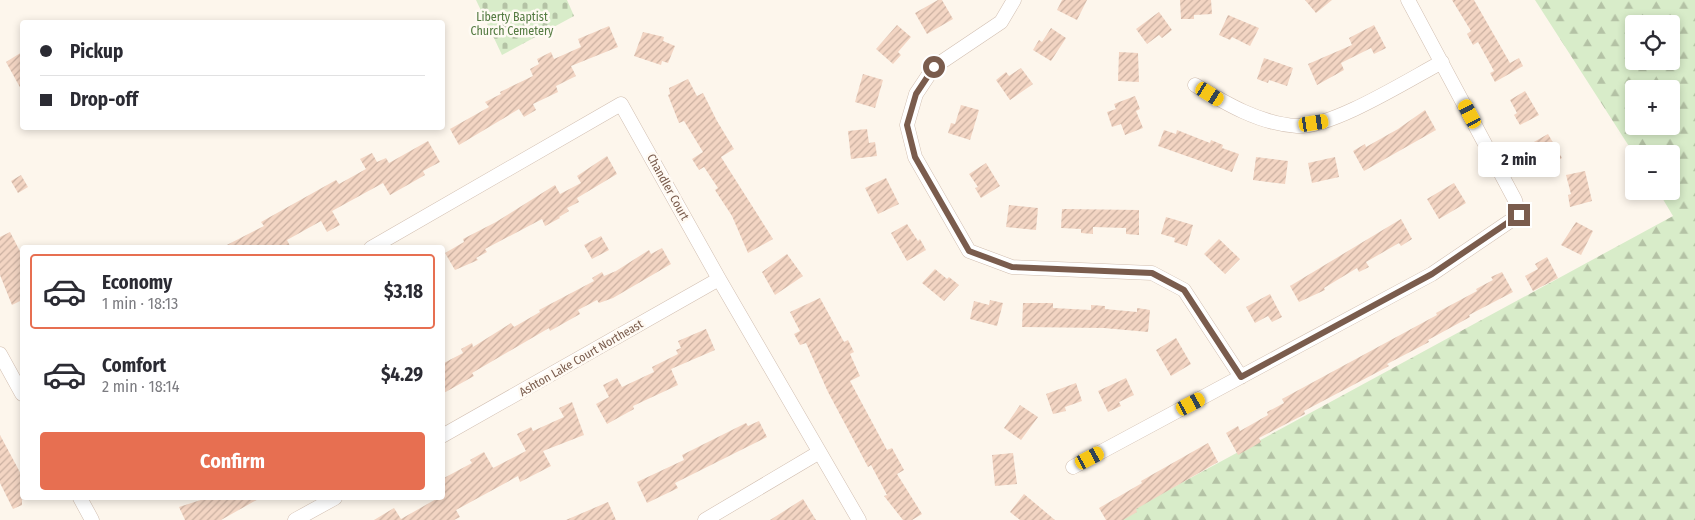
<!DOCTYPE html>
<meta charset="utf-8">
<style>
body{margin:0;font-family:"Fira Sans Condensed",sans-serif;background:#f7f7f7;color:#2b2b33;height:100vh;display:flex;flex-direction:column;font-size:19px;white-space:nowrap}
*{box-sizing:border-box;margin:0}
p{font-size:16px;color:#7c7c81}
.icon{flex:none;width:28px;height:28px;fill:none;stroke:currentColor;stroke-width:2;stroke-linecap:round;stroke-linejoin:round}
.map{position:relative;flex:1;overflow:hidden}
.details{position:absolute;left:20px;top:245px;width:425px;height:255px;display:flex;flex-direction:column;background:#fff;border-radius:5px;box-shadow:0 2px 8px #0003}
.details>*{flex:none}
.guide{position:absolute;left:20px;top:20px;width:425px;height:110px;border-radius:5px;box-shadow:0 2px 8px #0003;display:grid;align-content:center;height:110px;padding:0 20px;background:#fff}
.controls{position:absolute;left:1625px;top:15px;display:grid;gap:10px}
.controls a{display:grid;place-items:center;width:55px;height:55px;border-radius:5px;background:#fff;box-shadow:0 2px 8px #0003;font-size:25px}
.end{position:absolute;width:22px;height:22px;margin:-11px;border:6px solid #7a5c4d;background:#fff;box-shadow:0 0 0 2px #fff}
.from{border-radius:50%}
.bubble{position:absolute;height:35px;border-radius:5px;background:#fff;box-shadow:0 2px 8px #0003;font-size:16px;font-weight:700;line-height:35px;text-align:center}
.car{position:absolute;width:15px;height:30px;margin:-15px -8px;border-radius:6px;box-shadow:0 0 4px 1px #0007;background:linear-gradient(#f5c518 24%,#345 0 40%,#f5c518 0 76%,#345 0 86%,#f5c518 0)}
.guide b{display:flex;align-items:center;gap:18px;height:48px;font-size:19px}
.guide b+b{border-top:1px solid #e1e1e2}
.guide i{width:12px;height:12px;background:#2b2b33}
ul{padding:9px 0 0;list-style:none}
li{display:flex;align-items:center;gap:15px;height:75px;margin:0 10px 8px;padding:0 10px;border:2px solid transparent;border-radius:5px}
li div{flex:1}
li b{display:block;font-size:19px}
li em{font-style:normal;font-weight:700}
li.active{border-color:#e76f51}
li>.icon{width:45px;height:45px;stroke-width:1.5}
.action{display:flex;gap:10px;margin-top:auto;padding:10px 20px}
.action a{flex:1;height:58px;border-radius:5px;background:#e76f51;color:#fff;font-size:20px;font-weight:700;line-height:58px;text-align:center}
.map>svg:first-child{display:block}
.forest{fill:url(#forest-firs);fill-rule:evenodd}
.cemetery{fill:url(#cemetery-stones)}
.building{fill:url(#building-hatch)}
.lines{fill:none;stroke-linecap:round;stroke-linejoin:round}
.street-casing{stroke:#d1beb0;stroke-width:15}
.street{stroke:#fff;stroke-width:14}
.route{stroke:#7a5c4d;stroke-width:6}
.labels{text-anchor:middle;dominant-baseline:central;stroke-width:5;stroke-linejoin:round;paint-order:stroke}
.park-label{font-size:12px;fill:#537a41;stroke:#fffaf3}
.street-label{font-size:12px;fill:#7a5c4d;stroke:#fffaf3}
</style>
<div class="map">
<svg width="1695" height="520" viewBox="0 0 1695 520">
<defs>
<pattern id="forest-firs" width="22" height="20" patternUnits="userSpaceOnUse" patternTransform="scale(1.25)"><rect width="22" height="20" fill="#d8ecc9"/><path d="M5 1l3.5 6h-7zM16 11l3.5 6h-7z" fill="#b4c2a5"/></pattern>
<pattern id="cemetery-stones" width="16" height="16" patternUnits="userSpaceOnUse" patternTransform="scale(1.25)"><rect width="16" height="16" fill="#d8ecc9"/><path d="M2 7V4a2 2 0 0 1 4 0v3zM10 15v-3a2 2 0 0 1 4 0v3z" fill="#b4c2a5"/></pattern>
<pattern id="building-hatch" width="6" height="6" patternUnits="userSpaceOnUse" patternTransform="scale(1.25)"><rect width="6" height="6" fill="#f3d5c3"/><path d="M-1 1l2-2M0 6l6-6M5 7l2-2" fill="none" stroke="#cab0a1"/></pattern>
</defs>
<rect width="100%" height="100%" fill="#fdf6ec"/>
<path class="forest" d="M1535 0H1695V520H1113L1673 216 1658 191H1671V154H1634ZM1634 24H1671V61H1634ZM1634 89H1671V126H1634Z"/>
<path class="cemetery" d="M476 0H567L574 16 502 55Z"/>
<path class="building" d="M938 0H942L953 19 927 34 915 13Z
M1062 0H1087L1077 20 1057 10Z
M1180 0H1211L1212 14 1194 15V19H1181Z
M1305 0H1332L1316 13Z
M1452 0H1474L1510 63 1519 58 1523 66 1495 82 1490 73 1494 71 1478 42 1473 45 1467 34 1471 31Z
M1159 12 1172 30 1162 38 1159 35 1147 44 1136 29Z
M1228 15 1259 28 1250 46 1232 37 1230 40 1219 35Z
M897 25 911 37 898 52 901 55 893 64 876 49Z
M1374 25 1386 48 1374 54 1371 48 1341 63 1344 70 1317 85 1308 64 1352 45 1349 38Z
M609 26 618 47 571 66 576 76 556 86 558 92 533 104 536 110 524 117 519 109 459 145 450 129 489 107 485 102 501 94 500 92 533 76 530 69 539 64 537 59 551 52 554 59 581 47 578 39Z
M1051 28 1066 38 1051 61 1033 50 1039 40 1042 42Z
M643 32 664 37 663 41 675 46 668 63 662 61 661 65 634 56Z
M22 52V91L6 62Z
M1119 52 1138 53 1139 82 1118 81Z
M1264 58 1293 68 1287 86 1269 80 1268 83 1257 79Z
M1021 68 1033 84 1010 100 996 80 1006 72 1009 76Z
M863 74 883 80 875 108 855 102Z
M688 79 697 96 703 93 717 121 734 149 721 157 773 239 748 253 732 216 715 190 718 188 704 167 699 170 692 159 703 152 684 121 679 123 668 95 670 94 669 88Z
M1525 91 1539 115 1520 125 1514 115 1517 113 1510 100Z
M1135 96 1140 109 1136 111 1143 128 1125 135 1121 124 1112 127 1107 112 1116 109 1114 104Z
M961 105 979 110 970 140 948 133 951 123 955 124Z
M1425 110 1436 130 1364 171 1353 151 1365 144 1366 147 1398 129Z
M867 129 869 143 875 142 877 156 851 159 848 131Z
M1164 130 1176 134 1177 130 1210 143 1211 140 1223 145 1222 148 1239 154 1232 172 1158 146Z
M1548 134 1562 158 1544 169 1538 159 1540 157 1532 143Z
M428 141 440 162 423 171 425 175 390 195 383 183 332 211 340 225 327 232 321 221 287 240 291 248H221L264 226 261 222 336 180 339 184 366 169 360 159 372 153 377 162 386 158 389 163Z
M607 156 617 174 577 198 579 202 567 208 569 211 559 217 560 218 545 226 542 219 485 249 487 252 476 258 478 260 455 270 445 253 464 242 463 239 496 222 555 185 560 194 581 183 577 176Z
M1256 157 1288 161 1285 184 1253 180Z
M1335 157 1339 177 1312 183 1308 163Z
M986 163 1000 186 981 198 975 188 978 187 969 174Z
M1585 171 1592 201 1570 207 1568 195 1571 194 1566 175Z
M21 175 28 187 18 193 11 181Z
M886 178 899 204 878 214 865 188Z
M1454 183 1466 203 1439 219 1427 199Z
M1009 205 1038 208 1036 230 1006 227Z
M1062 209 1139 210V235L1126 234V228L1093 227V234L1081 233V229L1061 228Z
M1166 217 1193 225 1187 246 1174 242 1175 238 1161 234Z
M1401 219 1412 239 1401 246 1399 243 1366 262 1369 267 1359 272 1357 268 1324 288 1325 290 1299 302 1290 286Z
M1576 222 1593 231 1581 255 1561 245Z
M907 224 918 241 920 239 926 250 907 261 891 233Z
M10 232 22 255V300L12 305 0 275V237Z
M601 236 609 250 592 259 584 245Z
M1219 239 1240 259 1225 274 1204 254Z
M662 248 671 264 613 298 599 303 597 300 578 310 580 314 550 331 549 328 472 373 474 376 442 394V364L463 353 461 349 472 343 473 347 511 323 514 327 540 312 539 310 594 281 592 278 602 272 604 276 616 271 649 250 651 254Z
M787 254 803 276 775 295 762 272Z
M1547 257 1558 278 1533 291 1525 276 1538 269 1535 264Z
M935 269 947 279 949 277 959 285 944 301 922 283Z
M1502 272 1513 292 1469 315 1470 317 1428 340 1429 342 1387 364 1389 366 1304 411 1305 414 1259 438 1261 442 1238 455 1226 433 1238 426 1240 431 1268 415 1267 412 1284 403 1282 399 1437 315 1436 313 1477 291 1476 289 1493 280 1491 277Z
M1270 294 1282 317 1272 322 1268 316 1255 323 1246 307Z
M820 298 844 342 848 340 854 352 850 354 860 376 850 381 887 450 892 448 904 470 897 474 922 514 912 520H903L884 496 887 495 871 465 868 467 828 392 806 343 800 345 794 334 800 331 790 312Z
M990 300 1003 303 997 326 970 319 974 301 989 305Z
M1023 303H1053V308L1091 310V305L1105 306V309L1137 312V308L1150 310 1148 332 1104 328 1022 327Z
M706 329 715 350 671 369 678 385 633 406 634 409 607 424 596 404 609 397 603 385 617 378 622 387 654 372 652 367 678 354 676 350 681 348 678 341Z
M1176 338 1191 364 1171 376 1156 350Z
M1126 378 1134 395 1119 402 1121 406 1108 412 1098 391Z
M1076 383 1082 401 1065 407 1066 411 1053 414 1046 394Z
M572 402 584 435 543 451 551 466 520 482 518 476 456 510 460 517 454 520H374L394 508 401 519 438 498H442V479L472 463 470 460 484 452 493 468 526 451 517 434 531 427 533 431 564 417 559 408Z
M1020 405 1038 417 1021 440 1004 428Z
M759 421 767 437 675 483 678 488 647 503 637 482 684 460 682 455 746 423 748 426Z
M0 435 22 476V505L13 509 0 483Z
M1208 443 1218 462 1136 509 1137 512 1123 520H1106L1099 508 1142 483 1141 481Z
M1013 453 1017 484 995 486 992 455Z
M1024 494 1055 520H1020L1010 512Z
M207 498H260L221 520H185L179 507Z
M803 499 816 520H770Z
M608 502 616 520H566Z"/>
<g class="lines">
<defs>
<path id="street" d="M1014 0 1001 22 934 67 916 94 907 125 915 157 969 251 1012 267 1152 273 1184 290 1241 377
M1195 85C1225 103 1260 124 1297 126 1332 128 1408 80 1442 62
M371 248 621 104 719 279 859 520
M0 354 22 394
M442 436 719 279
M1073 467 1432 274 1519 215 1515 200 1408 0
M80 498 92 520
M295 520 335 498
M705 520 818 453"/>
</defs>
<use href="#street" class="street-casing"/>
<use href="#street" class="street"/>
</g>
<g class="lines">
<path class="route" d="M934 67 916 94 907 125 915 157 969 251 1012 267 1152 273 1184 290 1241 377 1432 274 1519 215"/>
</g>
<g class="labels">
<g class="park-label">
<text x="512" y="17">Liberty Baptist<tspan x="512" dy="14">Church Cemetery</tspan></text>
</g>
<g class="street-label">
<text transform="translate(668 187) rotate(61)">Chandler Court</text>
<text transform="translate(581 358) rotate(-30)">Ashton Lake Court Northeast</text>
</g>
</g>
</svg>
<div class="controls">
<a><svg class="icon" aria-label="locate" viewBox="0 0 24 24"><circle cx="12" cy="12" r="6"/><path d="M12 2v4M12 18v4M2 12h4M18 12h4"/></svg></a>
<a>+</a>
<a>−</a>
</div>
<i class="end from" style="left:934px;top:67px"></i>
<i class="end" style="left:1519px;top:215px"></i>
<div class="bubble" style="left:1478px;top:142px;width:82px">2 min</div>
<i class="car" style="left:1210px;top:94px;rotate:122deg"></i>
<i class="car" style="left:1470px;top:114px;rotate:332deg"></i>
<i class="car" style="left:1314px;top:123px;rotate:81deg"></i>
<i class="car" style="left:1191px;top:404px;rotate:62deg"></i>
<i class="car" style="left:1090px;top:458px;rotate:62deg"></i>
<div class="guide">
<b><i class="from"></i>Pickup</b>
<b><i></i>Drop-off</b>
</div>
<section class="details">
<ul>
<li class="active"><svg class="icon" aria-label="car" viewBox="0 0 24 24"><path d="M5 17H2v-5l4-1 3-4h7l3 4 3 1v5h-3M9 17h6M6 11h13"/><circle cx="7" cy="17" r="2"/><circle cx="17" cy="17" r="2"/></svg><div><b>Economy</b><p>1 min · 18:13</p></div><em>$3.18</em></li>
<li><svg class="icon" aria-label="car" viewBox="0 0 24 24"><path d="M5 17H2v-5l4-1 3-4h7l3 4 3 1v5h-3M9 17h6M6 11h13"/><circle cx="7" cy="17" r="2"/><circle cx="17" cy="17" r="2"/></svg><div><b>Comfort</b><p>2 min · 18:14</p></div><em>$4.29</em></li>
</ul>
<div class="action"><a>Confirm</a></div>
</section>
</div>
